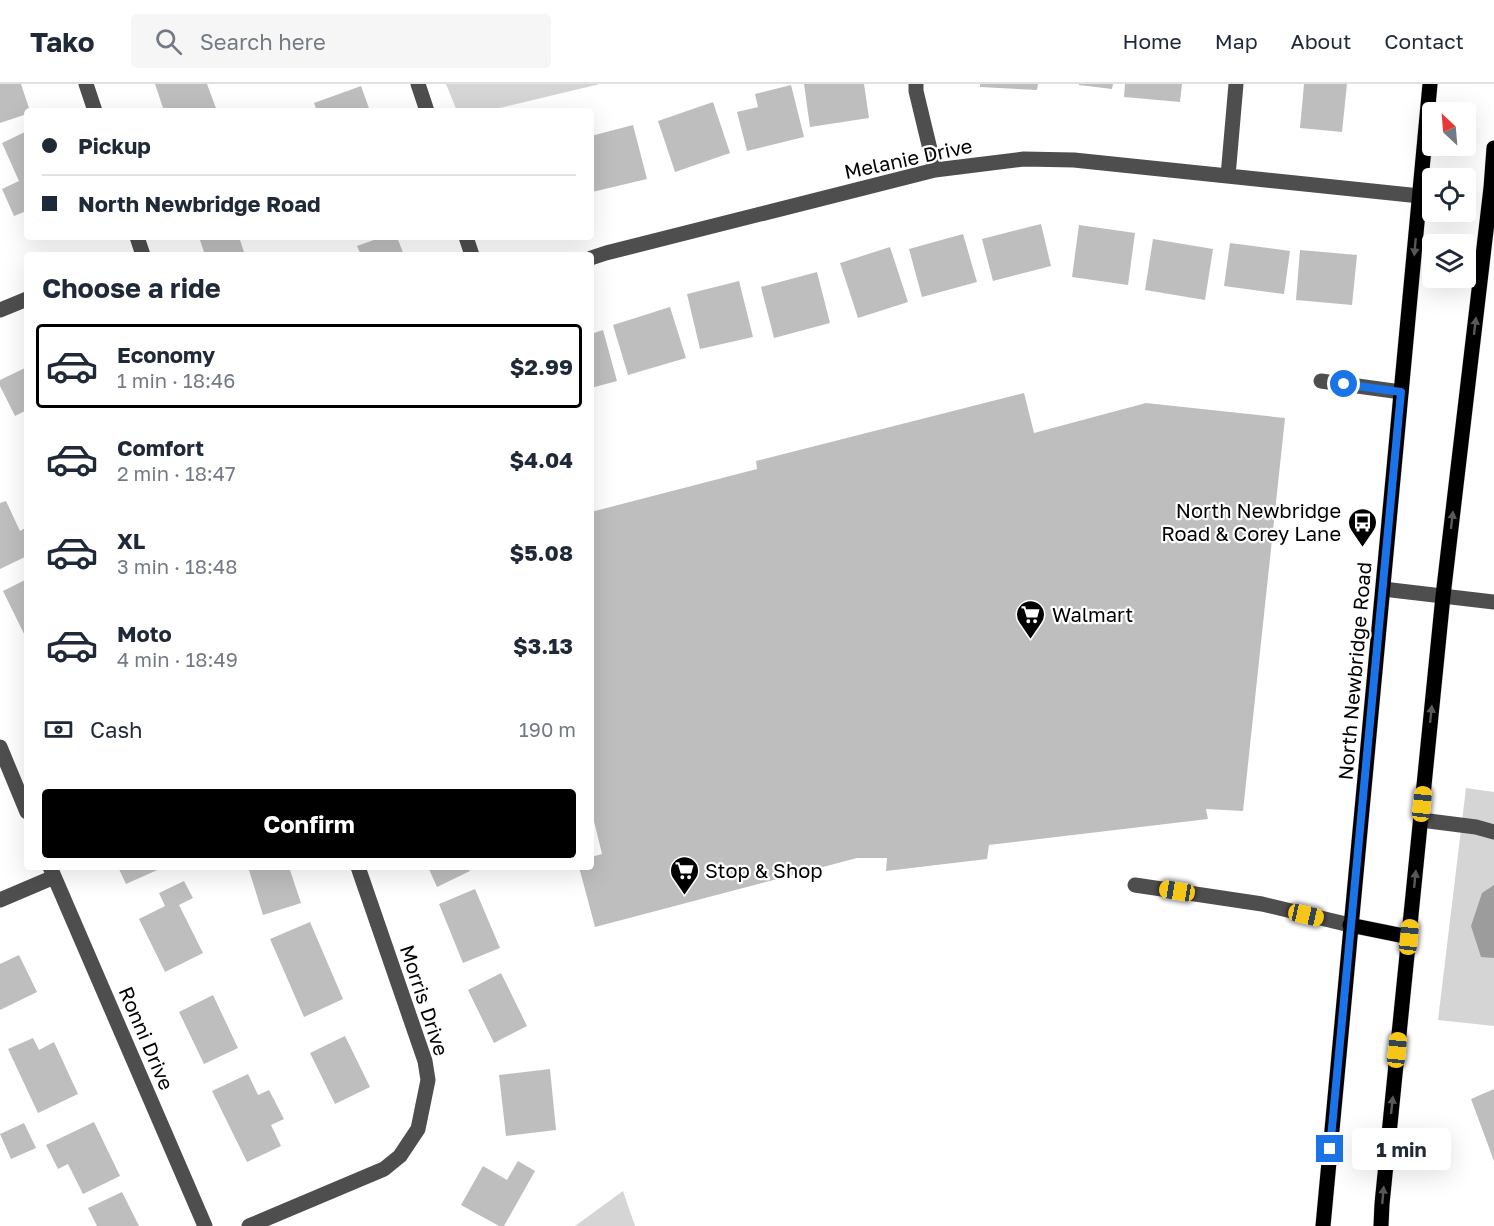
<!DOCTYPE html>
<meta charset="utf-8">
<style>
body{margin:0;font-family:"Golos Text",sans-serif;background:#f6f6f7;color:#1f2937;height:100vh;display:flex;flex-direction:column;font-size:22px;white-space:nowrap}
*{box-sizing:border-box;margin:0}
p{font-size:20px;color:#747a83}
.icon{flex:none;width:33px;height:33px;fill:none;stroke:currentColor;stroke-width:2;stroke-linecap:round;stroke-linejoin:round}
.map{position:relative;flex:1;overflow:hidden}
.panel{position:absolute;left:24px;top:168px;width:570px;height:618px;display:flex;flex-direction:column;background:#fff;border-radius:6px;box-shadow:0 6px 24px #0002}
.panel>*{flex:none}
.top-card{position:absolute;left:24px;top:24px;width:570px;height:132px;border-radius:6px;box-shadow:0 6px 24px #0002;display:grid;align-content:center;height:132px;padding:0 18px;background:#fff}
.needle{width:39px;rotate:334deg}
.buttons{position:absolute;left:1422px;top:18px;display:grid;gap:12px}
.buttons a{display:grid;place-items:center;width:54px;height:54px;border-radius:6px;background:#fff;box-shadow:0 6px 24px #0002;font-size:30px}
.end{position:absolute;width:27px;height:27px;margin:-14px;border:8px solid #1a73e8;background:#fff;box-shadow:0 0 0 3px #fff}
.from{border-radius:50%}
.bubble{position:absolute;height:42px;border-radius:6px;background:#fff;box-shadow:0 6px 24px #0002;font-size:20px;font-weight:700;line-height:42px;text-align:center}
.car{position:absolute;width:18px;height:36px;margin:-18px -9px;border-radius:8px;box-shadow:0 0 4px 2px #0007;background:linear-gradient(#f5c518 24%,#345 0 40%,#f5c518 0 76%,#345 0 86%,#f5c518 0)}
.top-card b{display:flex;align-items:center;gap:21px;height:57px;font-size:22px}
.top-card b+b{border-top:2px solid #e0e1e3}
.top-card i{width:15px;height:15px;background:#1f2937}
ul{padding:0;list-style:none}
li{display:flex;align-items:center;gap:18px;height:84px;margin:0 12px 9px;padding:0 6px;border:3px solid transparent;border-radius:6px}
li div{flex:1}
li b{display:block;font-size:22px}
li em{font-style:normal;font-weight:700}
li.on{border-color:#000}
li>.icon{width:54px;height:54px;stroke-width:1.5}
h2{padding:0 18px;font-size:27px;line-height:72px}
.pay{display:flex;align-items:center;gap:15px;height:66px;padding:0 18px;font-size:22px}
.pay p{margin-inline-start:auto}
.action{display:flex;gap:12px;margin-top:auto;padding:12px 18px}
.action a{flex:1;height:69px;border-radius:6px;background:#000;color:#fff;font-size:24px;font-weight:700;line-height:69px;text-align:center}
header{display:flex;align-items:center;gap:36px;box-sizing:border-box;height:84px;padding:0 30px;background:#fff;border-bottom:2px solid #e0e1e3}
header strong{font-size:28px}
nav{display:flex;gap:33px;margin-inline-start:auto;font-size:21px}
.search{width:420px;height:54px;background:#f6f6f7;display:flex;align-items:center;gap:15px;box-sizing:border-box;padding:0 21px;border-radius:6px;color:#747a83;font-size:22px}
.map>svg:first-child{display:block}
.green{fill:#d5d5d5}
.water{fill:#9c9c9c}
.building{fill:#bebebe}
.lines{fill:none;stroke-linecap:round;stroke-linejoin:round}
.major-casing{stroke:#dbdbdb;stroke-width:16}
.minor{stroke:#4e4e4e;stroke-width:15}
.major{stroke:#000;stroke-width:15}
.oneway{fill:#595959}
.route{stroke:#1a73e8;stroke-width:8}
.labels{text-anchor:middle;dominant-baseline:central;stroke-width:4.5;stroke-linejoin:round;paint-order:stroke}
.street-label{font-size:20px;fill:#000;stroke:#fff}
.poi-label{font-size:20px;fill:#000;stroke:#fff;text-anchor:start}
</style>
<header>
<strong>Tako</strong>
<div class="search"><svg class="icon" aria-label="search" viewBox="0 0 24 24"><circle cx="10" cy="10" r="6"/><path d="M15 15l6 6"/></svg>Search here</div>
<nav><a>Home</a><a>Map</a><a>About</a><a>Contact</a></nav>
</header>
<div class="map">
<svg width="1494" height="1142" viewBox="0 0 1494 1142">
<rect width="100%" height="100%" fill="#fff"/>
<path class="green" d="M446 0H600L487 27H457Z
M1466 704 1494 708V942L1438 936Z
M623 1107 635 1142H575Z"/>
<path class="water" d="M1494 801V874L1481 873 1471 842 1482 809Z"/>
<path class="building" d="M0 0H21L30 27H27V30L0 39Z
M155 0H207L217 27H164Z
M804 0H864L869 34 810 43Z
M980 0H1038L1037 6 980 3Z
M1079 0H1113L1112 5 1079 1Z
M1125 0H1182L1180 18 1124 13Z
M1304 0H1347L1342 48 1300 44Z
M791 1 804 53 747 67 737 28 758 23 755 10Z
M361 2 370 27H317L314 19Z
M713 18 730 69 675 88 658 37Z
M633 41 647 95 592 108 591 52Z
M27 47V135L24 128 14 132 2 105 19 97 2 59Z
M1041 140 1051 182 993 197 982 155Z
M1079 141 1135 149 1128 201 1072 193Z
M963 150 977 198 922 213 909 165Z
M199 153H239L245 171H205Z
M382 153H397L404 171H361L357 162Z
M1153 155 1213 165 1205 216 1145 206Z
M1230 159 1290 167 1284 210 1224 202Z
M890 163 908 218 858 234 840 179Z
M1300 166 1357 171 1352 221 1296 216Z
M817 188 830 239 774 254 761 203Z
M739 197 753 253 700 265 687 210Z
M670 223 686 274 628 291 613 241Z
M603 246 617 297 591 304V250Z
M27 283V326L15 332 0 302V296Z
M1024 309 1034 349 1146 319 1285 334 1243 727 1206 725 1208 735 989 761 987 775 886 787 887 774H857L595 843 579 783H591V773L602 770 591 725V428L757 385 756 377Z
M6 417 20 447 27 443V472L0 485V419Z
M27 495V556L3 507Z
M118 783H164L126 800Z
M248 783H289L301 819 263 831Z
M428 783H468L470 787 437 803Z
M184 797 193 814 179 821 203 869 165 888 139 835 165 822 159 809Z
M475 805 500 864 463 879 439 820Z
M310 838 343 915 304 933 270 855Z
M19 871 37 908 0 926V880Z
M501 889 527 942 494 959 468 906Z
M213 911 238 964 204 980 179 928Z
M345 952 370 1003 335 1020 310 969Z
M33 954 39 966 54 958 78 1010 38 1029 8 965Z
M550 985 556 1046 506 1052 499 991Z
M248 990 258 1011 269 1006 284 1035 271 1041 281 1062 247 1078 212 1007Z
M1494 1005V1077L1471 1015Z
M94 1038 120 1092 83 1110 68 1080 58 1085 46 1061Z
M24 1039 36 1064 11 1075 0 1050Z
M518 1077 535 1087 504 1142H499L461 1121 483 1082 507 1096Z
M122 1108 139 1142H97L88 1124Z"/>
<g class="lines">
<defs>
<path id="major" d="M1350 841 1409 853
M1323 1142 1430 0
M1381 1142 1382 1120 1443 512 1491 104 1494 64"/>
</defs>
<use href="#major" class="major-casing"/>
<path class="minor" d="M86 0 95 27
M418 0 427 27
M916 0V7L935 86
M1228 92 1236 0
M137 153 143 171
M466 153 472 171
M591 174 606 169 935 86 1024 75 1074 76 1420 112
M0 226 27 215
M1321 297 1401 308
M1383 505 1494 518
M0 663 27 728
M1421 736 1476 743 1494 748
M50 783 205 1142
M1135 801 1262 820 1350 841
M0 816 54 793
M249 1142 384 1085 400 1072 418 1045 428 996 425 977 358 783"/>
<use href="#major" class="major"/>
</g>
<defs><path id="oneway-solid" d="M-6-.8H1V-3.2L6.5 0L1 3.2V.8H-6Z" transform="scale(1.5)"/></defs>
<g class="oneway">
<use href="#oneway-solid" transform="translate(1415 163) rotate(95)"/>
<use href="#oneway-solid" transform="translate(1475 242) rotate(-83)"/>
<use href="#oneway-solid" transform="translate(1452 436) rotate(-83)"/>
<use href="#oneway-solid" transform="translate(1431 630) rotate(-84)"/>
<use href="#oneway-solid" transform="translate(1415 795) rotate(-84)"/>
<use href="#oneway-solid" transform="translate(1392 1021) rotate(-84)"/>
<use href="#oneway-solid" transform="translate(1383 1111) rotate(-85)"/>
</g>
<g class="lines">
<path class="route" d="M1330 1065 1401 308 1344 300"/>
</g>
<defs>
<symbol id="bus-pin" viewBox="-11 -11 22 30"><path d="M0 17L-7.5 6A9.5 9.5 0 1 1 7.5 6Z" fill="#000" stroke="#fff"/><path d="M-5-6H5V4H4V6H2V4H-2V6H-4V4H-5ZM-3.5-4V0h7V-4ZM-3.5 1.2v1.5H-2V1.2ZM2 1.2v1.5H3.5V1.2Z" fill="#fff"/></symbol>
<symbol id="supermarket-pin" viewBox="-11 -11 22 30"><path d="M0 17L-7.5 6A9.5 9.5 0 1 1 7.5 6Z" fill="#000" stroke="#fff"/><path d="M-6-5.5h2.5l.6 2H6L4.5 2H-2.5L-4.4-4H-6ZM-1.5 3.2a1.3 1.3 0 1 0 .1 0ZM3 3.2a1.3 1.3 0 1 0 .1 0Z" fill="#fff"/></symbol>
</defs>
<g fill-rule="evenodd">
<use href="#bus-pin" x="1346" y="422" width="33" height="45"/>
<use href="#supermarket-pin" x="1014" y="514" width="33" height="45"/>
<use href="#supermarket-pin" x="668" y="770" width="33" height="45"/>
</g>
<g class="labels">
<g class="street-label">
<text transform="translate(908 74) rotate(-12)">Melanie Drive</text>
<text transform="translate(1354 587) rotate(-85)">North Newbridge Road</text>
<text transform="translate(425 916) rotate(72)">Morris Drive</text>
<text transform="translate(147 954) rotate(67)">Ronni Drive</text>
</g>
<g class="poi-label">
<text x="1341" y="426" text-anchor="end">North Newbridge<tspan x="1341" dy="23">Road &amp; Corey Lane</tspan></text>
<text x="1052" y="530">Walmart</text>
<text x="705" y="786">Stop &amp; Shop</text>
</g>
</g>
</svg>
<div class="buttons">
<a><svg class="needle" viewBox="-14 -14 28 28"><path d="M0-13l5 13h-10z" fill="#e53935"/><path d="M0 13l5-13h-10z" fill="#747a83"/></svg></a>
<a><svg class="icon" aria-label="locate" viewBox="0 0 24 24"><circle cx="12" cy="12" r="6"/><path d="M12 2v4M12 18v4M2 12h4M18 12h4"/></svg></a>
<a><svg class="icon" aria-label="layers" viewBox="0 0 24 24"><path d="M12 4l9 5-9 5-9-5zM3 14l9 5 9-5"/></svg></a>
</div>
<i class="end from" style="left:1344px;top:300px"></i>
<i class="end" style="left:1330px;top:1065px"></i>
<div class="bubble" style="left:1352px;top:1044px;width:99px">1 min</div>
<i class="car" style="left:1422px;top:720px;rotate:6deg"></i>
<i class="car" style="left:1177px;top:807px;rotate:279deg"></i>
<i class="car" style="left:1306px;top:831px;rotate:103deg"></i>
<i class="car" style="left:1409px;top:853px;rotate:6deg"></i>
<i class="car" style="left:1397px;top:966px;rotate:6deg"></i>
<div class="top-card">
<b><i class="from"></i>Pickup</b>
<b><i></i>North Newbridge Road</b>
</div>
<section class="panel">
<h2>Choose a ride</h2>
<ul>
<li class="on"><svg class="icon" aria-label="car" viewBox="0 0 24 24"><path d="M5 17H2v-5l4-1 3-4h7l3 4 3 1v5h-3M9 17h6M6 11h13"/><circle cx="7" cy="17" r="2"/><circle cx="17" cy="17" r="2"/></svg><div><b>Economy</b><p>1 min · 18:46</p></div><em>$2.99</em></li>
<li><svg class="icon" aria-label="car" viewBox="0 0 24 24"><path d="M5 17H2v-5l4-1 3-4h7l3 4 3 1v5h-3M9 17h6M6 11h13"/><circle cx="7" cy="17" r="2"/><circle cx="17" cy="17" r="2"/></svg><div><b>Comfort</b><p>2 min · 18:47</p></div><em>$4.04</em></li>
<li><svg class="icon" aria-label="car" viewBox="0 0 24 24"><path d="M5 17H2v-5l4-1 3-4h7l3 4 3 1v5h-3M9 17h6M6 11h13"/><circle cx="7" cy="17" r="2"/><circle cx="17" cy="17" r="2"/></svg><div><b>XL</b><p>3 min · 18:48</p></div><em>$5.08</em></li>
<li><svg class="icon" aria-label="car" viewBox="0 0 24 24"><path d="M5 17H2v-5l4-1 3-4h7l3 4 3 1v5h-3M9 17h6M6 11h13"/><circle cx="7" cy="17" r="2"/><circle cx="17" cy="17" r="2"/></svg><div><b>Moto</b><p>4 min · 18:49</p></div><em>$3.13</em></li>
</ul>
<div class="pay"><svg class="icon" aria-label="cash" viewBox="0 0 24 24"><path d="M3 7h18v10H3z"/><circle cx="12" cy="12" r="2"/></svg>Cash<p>190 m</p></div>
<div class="action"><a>Confirm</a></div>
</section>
</div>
